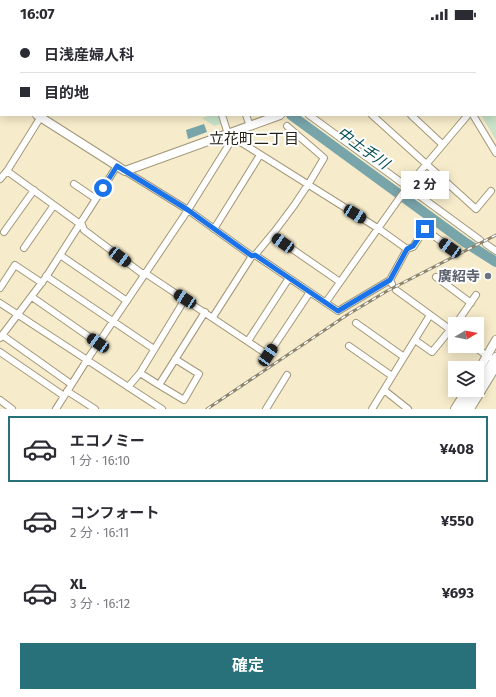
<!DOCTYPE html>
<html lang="ja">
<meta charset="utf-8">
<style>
body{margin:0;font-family:"Fira Sans","Noto Sans JP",sans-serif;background:#f2f2f3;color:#2b2b33;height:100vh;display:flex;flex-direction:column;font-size:15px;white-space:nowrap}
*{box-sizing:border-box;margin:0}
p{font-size:13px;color:#7c7c81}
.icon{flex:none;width:22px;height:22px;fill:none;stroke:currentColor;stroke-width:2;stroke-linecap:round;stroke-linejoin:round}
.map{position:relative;height:381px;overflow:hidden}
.side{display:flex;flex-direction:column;background:#fff;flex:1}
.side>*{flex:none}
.banner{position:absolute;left:0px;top:0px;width:496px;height:88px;box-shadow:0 2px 10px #0003;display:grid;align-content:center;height:88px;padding:0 20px;background:#fff}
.needle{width:26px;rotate:80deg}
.buttons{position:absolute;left:448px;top:289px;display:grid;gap:8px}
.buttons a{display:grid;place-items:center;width:36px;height:36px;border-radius:0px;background:#fff;box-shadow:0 2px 10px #0003;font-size:20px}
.end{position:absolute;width:18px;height:18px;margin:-9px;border:5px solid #1a73e8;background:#fff;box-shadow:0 0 0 2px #fff}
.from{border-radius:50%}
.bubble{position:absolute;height:28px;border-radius:0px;background:#fff;box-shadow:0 2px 10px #0003;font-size:13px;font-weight:700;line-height:28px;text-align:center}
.car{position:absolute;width:12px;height:24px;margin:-12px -6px;border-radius:5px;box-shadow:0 0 3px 1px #0007;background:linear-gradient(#222 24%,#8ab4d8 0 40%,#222 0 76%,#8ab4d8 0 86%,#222 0)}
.banner b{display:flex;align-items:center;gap:14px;height:38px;font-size:15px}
.banner b+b{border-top:1px solid #e1e1e2}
.banner i{width:10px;height:10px;background:#2b2b33}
ul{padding:7px 0 0;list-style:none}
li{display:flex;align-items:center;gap:12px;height:66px;margin:0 8px 6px;padding:0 12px;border:2px solid transparent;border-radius:0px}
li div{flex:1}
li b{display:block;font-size:15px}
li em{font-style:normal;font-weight:700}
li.on{border-color:#28717a}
li>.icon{width:36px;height:36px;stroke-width:1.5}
.button{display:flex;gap:8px;margin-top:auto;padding:8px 20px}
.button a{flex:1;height:46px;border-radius:0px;background:#28717a;color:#fff;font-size:16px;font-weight:700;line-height:46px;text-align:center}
.status{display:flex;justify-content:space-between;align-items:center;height:28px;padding:0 20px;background:#fff;direction:ltr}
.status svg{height:11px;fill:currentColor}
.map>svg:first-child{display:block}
.green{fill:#c9e2c8}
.water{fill:#77a5aa}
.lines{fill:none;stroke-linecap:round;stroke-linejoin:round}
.river{stroke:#77a5aa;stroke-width:10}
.street-casing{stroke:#a29779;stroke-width:8}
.secondary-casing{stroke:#a29779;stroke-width:10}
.street{stroke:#fff;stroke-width:6}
.secondary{stroke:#fff;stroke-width:8}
.rail-casing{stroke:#8c846d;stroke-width:3}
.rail{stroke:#fff;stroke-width:1.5;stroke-dasharray:4.5;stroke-linecap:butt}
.route{stroke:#1a73e8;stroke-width:5}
.worship-dot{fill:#6b7280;stroke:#fff;stroke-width:1.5}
.labels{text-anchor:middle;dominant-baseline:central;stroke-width:4;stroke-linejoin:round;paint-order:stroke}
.worship-label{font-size:14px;font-weight:bold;fill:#5b616d;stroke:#fff;text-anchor:end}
.neighbourhood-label{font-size:15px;fill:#252114;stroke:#fff}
.water-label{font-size:15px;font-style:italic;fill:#074f55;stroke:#fff}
</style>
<div class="status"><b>16:07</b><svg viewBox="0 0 49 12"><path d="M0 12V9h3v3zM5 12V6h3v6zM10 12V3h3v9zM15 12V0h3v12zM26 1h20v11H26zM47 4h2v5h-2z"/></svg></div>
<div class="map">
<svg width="496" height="381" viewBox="0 0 496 381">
<rect width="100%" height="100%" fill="#f6ebca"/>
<path class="green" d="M495 79 496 80V112L481 87H495Z
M211 87H221L224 95 214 98 202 90Z"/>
<path class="water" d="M421 0H496V80L495 1Z
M204 96 207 104 188 111 186 102Z"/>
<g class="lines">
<path class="river" d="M186 0 187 1
M291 87 466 215 496 234"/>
<defs>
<path id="street" d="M21 0 22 1
M61 0 63 1
M200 0 201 1
M209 0 210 1
M276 0 277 1
M316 0 317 1
M413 0 414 1
M104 1 105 0
M156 1V0
M234 1 236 0
M369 1 370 0
M222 87 228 106
M246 87 250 98
M309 87 480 212
M372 87 476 181 491 163
M411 87 442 116
M473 87 496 125
M234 110 379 201 407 221 390 252
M7 143 80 196
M125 143 188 182 252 228 255 227 338 283 390 252 392 256
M0 151 7 143 42 87
M74 156 96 171
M81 194 84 202 144 247
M214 201 260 127
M4 204 34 162
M272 207 340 254
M486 216 496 223
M24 220 54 177
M407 221 413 219 425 201 450 220
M60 227 127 273
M255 227C282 196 304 166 324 130L287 98
M145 245 268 327 310 264
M46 248 154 321
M436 249 471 275
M0 260 15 237 42 255
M396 262 455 305
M32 269 98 315
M185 271 140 345 159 357 205 284
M326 274 408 158 467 88V87
M0 275 162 381
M213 289 252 228
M356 295 404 329
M456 296 476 267
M2 307 71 356
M0 310 46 249 117 138
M415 312 432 324 450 302
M248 313 289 250
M349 318 392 348
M473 318 489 329
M0 324 64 368
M159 357 184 372 199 346 175 331
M128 359 140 345
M384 362 408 381
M67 363 95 381
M0 372 12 381
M56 381 87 332 188 182 238 102
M266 381 287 347
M372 381 430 287
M471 381 496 340"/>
<path id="secondary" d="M490 1 492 0
M0 63 1 64
M37 87 125 143 280 87
M477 345 496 312
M477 360 496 329
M455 381 467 362
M464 381 476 362"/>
</defs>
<use href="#street" class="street-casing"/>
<use href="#secondary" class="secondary-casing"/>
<use href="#street" class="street"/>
<use href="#secondary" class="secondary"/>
<defs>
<path id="rail" d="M207 381 347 287 387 263 496 207"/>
</defs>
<use href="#rail" class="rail-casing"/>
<use href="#rail" class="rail"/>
</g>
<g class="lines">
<path class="route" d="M103 160 117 138 188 182 252 228 255 227 338 283 390 252 407 221 413 218 425 201"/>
</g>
<circle class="worship-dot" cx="488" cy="248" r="4"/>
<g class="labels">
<g class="worship-label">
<text x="480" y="248">廣紹寺</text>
</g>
<g class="neighbourhood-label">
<text x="254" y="111">立花町二丁目</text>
</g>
<g class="water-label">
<text transform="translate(363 120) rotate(36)">中土手川</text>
</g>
</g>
</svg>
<div class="buttons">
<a><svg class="needle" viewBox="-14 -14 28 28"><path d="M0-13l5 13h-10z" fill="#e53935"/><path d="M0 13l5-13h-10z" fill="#7c7c81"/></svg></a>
<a><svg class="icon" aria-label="layers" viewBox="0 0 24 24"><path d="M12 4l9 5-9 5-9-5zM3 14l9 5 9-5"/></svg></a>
</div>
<i class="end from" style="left:103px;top:160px"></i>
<i class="end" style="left:425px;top:201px"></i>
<div class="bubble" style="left:401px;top:143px;width:48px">2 分</div>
<i class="car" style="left:355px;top:186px;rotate:122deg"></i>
<i class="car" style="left:283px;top:215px;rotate:304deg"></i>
<i class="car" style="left:450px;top:220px;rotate:305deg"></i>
<i class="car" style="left:120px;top:229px;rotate:127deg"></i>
<i class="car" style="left:185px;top:271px;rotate:303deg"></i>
<i class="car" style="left:98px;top:315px;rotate:305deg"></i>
<i class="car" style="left:268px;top:327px;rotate:34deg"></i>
<div class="banner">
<b><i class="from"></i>日浅産婦人科</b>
<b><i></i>目的地</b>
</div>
</div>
<section class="side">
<ul>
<li class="on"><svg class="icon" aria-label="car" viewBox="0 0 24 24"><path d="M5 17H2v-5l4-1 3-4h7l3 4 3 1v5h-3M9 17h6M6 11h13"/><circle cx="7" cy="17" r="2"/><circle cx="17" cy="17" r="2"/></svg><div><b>エコノミー</b><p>1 分 · 16:10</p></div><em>¥408</em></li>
<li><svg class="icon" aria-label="car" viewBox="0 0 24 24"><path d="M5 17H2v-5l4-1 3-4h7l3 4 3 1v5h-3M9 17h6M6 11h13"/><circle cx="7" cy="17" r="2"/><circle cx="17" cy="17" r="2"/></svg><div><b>コンフォート</b><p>2 分 · 16:11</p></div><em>¥550</em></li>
<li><svg class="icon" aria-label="car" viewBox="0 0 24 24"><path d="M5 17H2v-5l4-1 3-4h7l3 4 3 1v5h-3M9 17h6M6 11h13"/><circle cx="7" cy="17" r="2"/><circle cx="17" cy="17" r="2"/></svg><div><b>XL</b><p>3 分 · 16:12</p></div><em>¥693</em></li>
</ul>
<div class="button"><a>確定</a></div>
</section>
